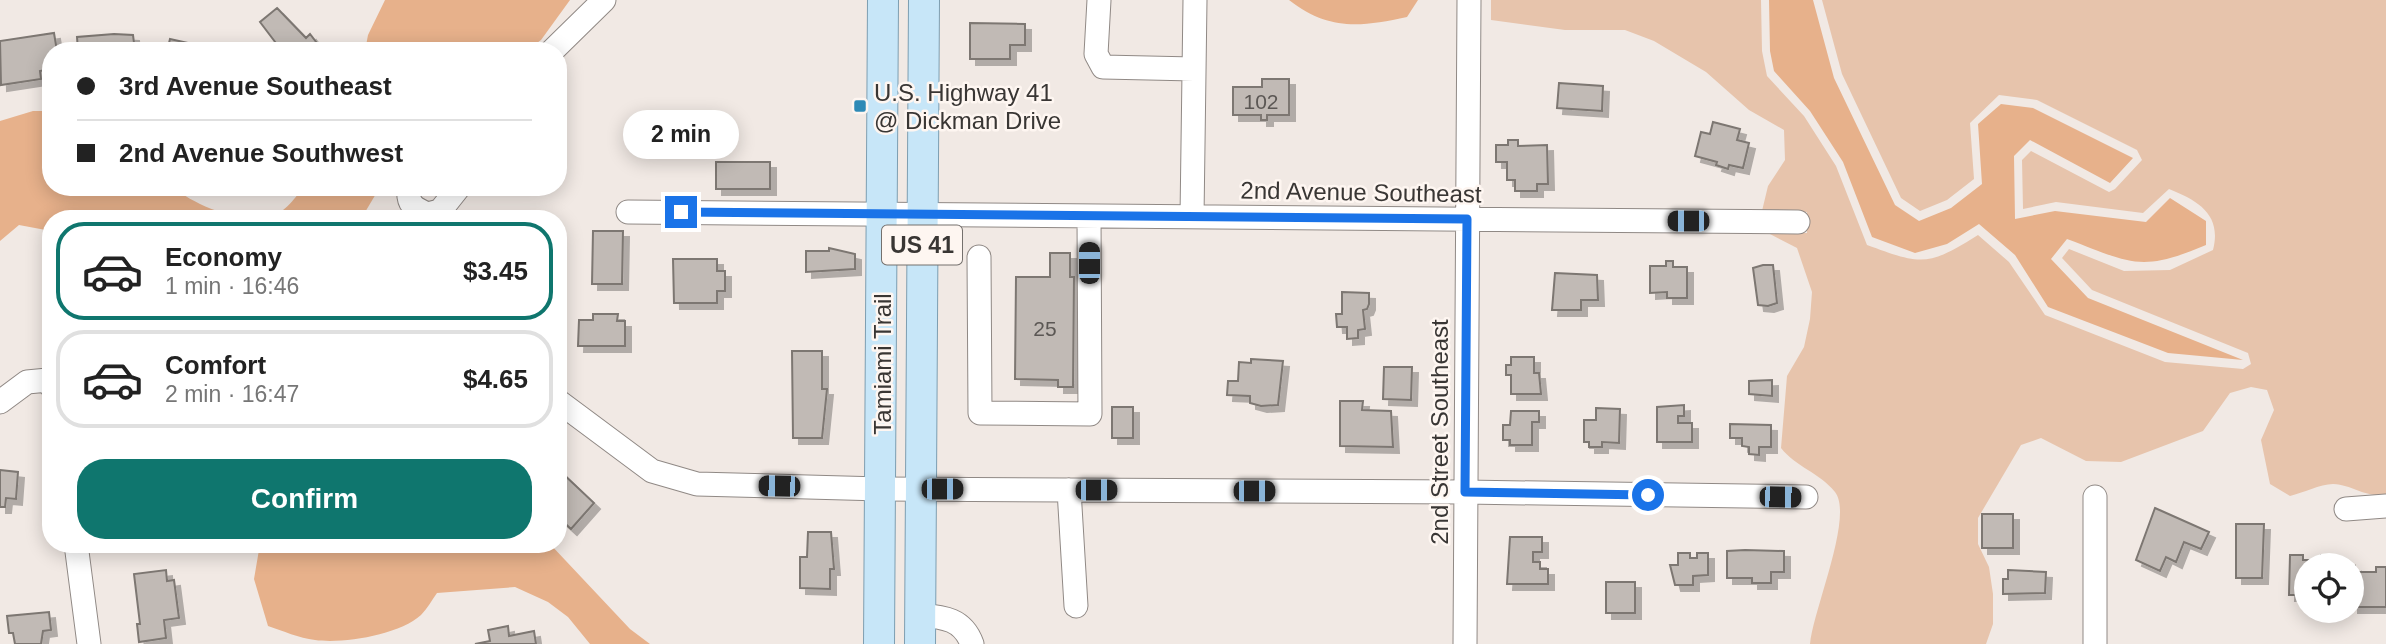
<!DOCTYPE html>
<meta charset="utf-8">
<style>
body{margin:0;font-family:Arial,sans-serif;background:#f6f6f6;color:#222;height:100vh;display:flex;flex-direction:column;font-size:26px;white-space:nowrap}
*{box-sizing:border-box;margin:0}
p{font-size:23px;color:#767676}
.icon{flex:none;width:38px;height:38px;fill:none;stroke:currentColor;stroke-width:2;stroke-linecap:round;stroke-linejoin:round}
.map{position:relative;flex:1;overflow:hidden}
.details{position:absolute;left:42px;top:210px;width:525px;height:343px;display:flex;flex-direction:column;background:#fff;border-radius:28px;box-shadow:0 4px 18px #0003}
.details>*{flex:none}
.hud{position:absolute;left:42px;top:42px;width:525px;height:154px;border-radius:28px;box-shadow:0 4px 18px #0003;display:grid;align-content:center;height:154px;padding:0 35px;background:#fff}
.buttons{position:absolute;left:2294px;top:553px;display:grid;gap:14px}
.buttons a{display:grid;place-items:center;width:70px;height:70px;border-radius:50%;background:#fff;box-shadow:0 4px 18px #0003;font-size:35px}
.end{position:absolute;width:32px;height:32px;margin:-16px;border:9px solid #1a73e8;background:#fff;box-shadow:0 0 0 4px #fff}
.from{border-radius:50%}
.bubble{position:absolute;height:49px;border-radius:24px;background:#fff;box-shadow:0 4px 18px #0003;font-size:23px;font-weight:700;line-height:49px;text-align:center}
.car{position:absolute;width:21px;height:42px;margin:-21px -10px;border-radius:9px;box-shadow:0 0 5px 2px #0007;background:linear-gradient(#222 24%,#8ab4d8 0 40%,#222 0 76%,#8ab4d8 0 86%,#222 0)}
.hud b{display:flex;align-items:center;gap:24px;height:66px;font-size:26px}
.hud b+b{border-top:2px solid #e0e0e0}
.hud i{width:18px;height:18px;background:#222}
ul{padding:12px 0 0;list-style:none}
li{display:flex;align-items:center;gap:21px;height:98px;margin:0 14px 10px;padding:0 21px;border:4px solid #e0e0e0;border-radius:28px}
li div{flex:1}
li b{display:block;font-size:26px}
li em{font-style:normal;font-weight:700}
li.current{border-color:#0f766e}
li>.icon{width:63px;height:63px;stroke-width:1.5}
.button{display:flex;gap:14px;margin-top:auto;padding:14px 35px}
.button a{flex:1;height:80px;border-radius:28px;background:#0f766e;color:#fff;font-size:28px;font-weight:700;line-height:80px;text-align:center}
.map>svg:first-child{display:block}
.green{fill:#e7c4ac}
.water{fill:#e7b18b}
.building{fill:#c1bab5;stroke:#7d7772;stroke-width:2;filter:url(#shadow)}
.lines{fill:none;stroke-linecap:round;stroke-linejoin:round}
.minor-casing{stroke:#908985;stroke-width:25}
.major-casing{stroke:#7d9eb1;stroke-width:32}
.minor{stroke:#fff;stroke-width:23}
.major{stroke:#c7e6f8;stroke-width:30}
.route{stroke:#1a73e8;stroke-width:9}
.poi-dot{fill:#2e8ab6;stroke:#fef6f1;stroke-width:2.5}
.labels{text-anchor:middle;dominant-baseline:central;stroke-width:5;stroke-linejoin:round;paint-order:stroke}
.number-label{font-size:21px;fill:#5b5754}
.shield{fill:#fef6f1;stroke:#74706d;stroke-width:2}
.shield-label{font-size:23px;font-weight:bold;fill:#393634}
.poi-label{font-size:24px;fill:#393634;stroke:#fef6f1;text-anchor:start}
.street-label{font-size:24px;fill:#393634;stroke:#fef6f1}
</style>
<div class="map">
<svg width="2386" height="644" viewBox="0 0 2386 644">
<defs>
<filter id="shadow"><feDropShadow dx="6" dy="6" stdDeviation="0" flood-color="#0004"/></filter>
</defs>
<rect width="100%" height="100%" fill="#f1e9e4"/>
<path class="green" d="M1491 0H1761L1762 51 1767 76 1804 116 1836 166 1867 245C1922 265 1927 267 1978 235L2009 262 2045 315 2165 362 2243 369 2251 364 2248 353 2092 290 2062 258 2069 249 2124 271 2170 270 2213 250C2222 215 2199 201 2169 189L2143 213 2056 202 2023 209 2022 160 2031 151 2109 192 2115 189 2142 160 2137 150 2037 100 1999 95 1970 123 1974 179 1947 200 1920 211 1901 198 1842 74 1822 0H2386V495C2362 497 2354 485 2333 484 2320 484 2303 493 2290 496L2270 484 2261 440 2274 410 2267 390 2251 387 2230 393 2203 431 2121 462 2086 461 2041 438 2021 445 1978 518V544L1989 567 1993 594V624L1986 644H1810C1813 610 1854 516 1835 492 1820 473 1796 467 1781 448L1787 376 1804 347 1810 319 1812 292 1797 248 1768 233H1807V212L1762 211 1768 186 1785 160 1784 130 1749 110 1706 72 1654 41 1625 30H1565L1491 20Z"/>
<path class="water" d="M385 0H570L541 40 526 51H365L368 35Z
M1289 0H1418L1407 17C1360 27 1329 31 1289 0Z
M1769 0H1813L1834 78 1895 205 1919 221 1951 208 1982 184 1978 124 2001 104 2033 108 2133 158 2110 183 2030 140 2014 156 2015 219 2055 211 2146 222 2170 198 2206 221V245C2140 273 2131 263 2067 239L2051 259 2088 298 2243 360 2168 353 2048 307 2015 255 1979 224 1947 244 1915 253 1872 237 1843 162 1810 111 1774 71 1770 51Z
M33 111H51V187H173C194 205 237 222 266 218 283 215 294 200 303 187H380L361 219H51V231L19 225 0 241V121Z
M260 544H550L630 629 650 644H590L568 617 548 602 515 587 437 593C432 600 427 609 421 615 399 635 343 644 315 640 299 638 283 631 268 626L254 579Z"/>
<path class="building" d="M277 8 306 38 310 34 323 51H282L260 22Z
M970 23 1025 24V45H1010V59H970Z
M54 33 57 51H51V69L40 71 41 79 1 85 0 41Z
M114 34 133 35 135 51H78L77 37Z
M170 39 197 45 196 51H167Z
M1262 79H1289V115H1267V120H1261V115H1233V87H1262Z
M1559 83 1603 86 1602 111 1557 108Z
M1713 122 1740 129 1737 140 1749 143 1743 168 1729 165 1728 169 1716 165 1717 162 1695 156 1701 132 1710 134Z
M1508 140H1518V146L1547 145 1548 184H1537V191H1515V180H1507V162H1496V145H1508Z
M716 162H770V189H716Z
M593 231H623L622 284H592Z
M829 248 855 254V269L806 272V251H829Z
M1050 253H1070V277H1074L1073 387H1058V380L1015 379 1016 277H1050Z
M673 259H717V271H725V291H717V303H674Z
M1666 261H1673V267H1687V298H1667V292L1650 293V266H1666Z
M1763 265H1773L1777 303 1768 306 1758 305 1753 268Z
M1555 273 1597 275 1598 300H1581V310H1552Z
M1342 292 1369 293V304L1367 309 1363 310 1365 329 1358 330V338L1347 339V327H1337L1336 314H1342Z
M593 314H618L617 321H625V346H578L579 320H593Z
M792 351H822V389H827L822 438H793Z
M1511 357H1534V373H1539L1541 394H1511V375H1506V365H1511Z
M1251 359 1283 361 1278 405 1261 406 1250 403V396L1227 395 1228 381H1238L1239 362 1251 363Z
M1384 367H1412L1411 400 1383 399Z
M1772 380V396L1749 394V381Z
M1340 401H1363L1362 410 1391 411 1393 447 1340 446Z
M1684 405V416H1678V423H1692V442H1657V407Z
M1112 407H1133V438H1112Z
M1596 408 1620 409 1619 443 1602 442V447H1589V442H1584V420H1596Z
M1511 411H1539V422H1532V445H1510V440H1503V425H1510Z
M1730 424 1771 425V447H1759V455L1749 454V447L1742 446V438H1730Z
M0 470 18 472 16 499 6 498 5 507H0Z
M559 470 594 503 571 529 560 519 558 521Z
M2155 508 2209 532 2201 549 2184 542 2176 562 2166 557 2160 571 2136 560Z
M1982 514H2013V548H1982Z
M2236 524H2264L2262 578H2236Z
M808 532H831L834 569H830V589L800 588V557H807Z
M1510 537H1542V552H1533V562H1540V569H1548V584H1507Z
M1745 550 1784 551V572H1771V583H1752V578H1727V551Z
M1678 553H1690V558H1697V553H1708V575L1693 576V585H1675L1670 565H1678Z
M2290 555H2303V560H2321V555H2334V565H2306V595H2289Z
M2355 566V572H2376V567H2386V607H2352V567Z
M166 570 167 581 174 580 179 618 164 620 166 638 139 642 137 624H140L134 574Z
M2008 570 2046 572 2045 593 2003 594V579H2008Z
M1606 582H1635V613H1606Z
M49 612 51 630 43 631 41 644H15L13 633H9L7 616Z
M508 626 509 636 534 631 536 644H475L490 641 488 630Z"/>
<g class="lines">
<defs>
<path id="minor" d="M1099 0 1096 54 1103 67 1194 69
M552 51 604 0
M409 187C407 204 413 208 428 214L440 211 459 187
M628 212 1798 222
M1192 217 1195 0
M979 257 980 413 1090 414 1089 216
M558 401 652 471 697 484 881 489 1465 492 1806 497
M0 402 27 382 48 380 51 386
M1069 490 1076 606
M2346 509 2386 506
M76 544 89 644
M920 615C944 617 963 619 972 644
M1465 644 1469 0
M2095 644V497"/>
<path id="major" d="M879 644 883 0
M920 644 924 0"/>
</defs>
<use href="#minor" class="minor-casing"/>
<use href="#major" class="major-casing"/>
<use href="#minor" class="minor"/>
<use href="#major" class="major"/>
</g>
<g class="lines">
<path class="route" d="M681 212 1467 219 1465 492 1648 495"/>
</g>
<rect class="poi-dot" x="853" y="99" width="14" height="14" rx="3.5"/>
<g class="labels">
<g class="number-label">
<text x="1261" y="101">102</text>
<text x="1045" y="328">25</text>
</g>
<rect class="shield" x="882" y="225.5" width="80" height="39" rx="5"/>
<g class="shield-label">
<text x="922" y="245">US 41</text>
</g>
<g class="poi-label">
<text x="874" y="92">U.S. Highway 41<tspan x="874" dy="28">@ Dickman Drive</tspan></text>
</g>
<g class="street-label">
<text transform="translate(1361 192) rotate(1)">2nd Avenue Southeast</text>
<text transform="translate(882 364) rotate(-90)">Tamiami Trail</text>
<text transform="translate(1439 432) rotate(-90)">2nd Street Southeast</text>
</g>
</g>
</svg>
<div class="buttons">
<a><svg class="icon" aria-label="locate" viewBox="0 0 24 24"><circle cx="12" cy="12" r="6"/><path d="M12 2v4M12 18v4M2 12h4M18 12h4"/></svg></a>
</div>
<i class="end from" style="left:1648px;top:495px"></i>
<i class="end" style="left:681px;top:212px"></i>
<div class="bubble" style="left:623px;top:110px;width:116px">2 min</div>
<i class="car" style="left:1688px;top:221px;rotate:270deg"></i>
<i class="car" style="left:1089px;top:263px;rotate:0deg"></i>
<i class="car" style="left:779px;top:486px;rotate:271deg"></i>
<i class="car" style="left:942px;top:489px;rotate:90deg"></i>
<i class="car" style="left:1096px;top:490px;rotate:90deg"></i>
<i class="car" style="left:1254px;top:491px;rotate:90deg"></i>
<i class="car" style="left:1780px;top:497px;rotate:91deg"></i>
<div class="hud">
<b><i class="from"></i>3rd Avenue Southeast</b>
<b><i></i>2nd Avenue Southwest</b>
</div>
<section class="details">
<ul>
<li class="current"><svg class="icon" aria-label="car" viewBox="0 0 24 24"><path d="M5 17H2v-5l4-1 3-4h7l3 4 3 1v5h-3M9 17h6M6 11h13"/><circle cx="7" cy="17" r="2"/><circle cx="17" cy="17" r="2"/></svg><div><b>Economy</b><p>1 min · 16:46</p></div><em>$3.45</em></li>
<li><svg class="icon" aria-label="car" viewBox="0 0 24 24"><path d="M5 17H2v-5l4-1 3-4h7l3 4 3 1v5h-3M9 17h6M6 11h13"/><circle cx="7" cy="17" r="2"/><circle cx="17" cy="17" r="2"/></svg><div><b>Comfort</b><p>2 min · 16:47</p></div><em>$4.65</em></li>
</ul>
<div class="button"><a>Confirm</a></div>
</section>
</div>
